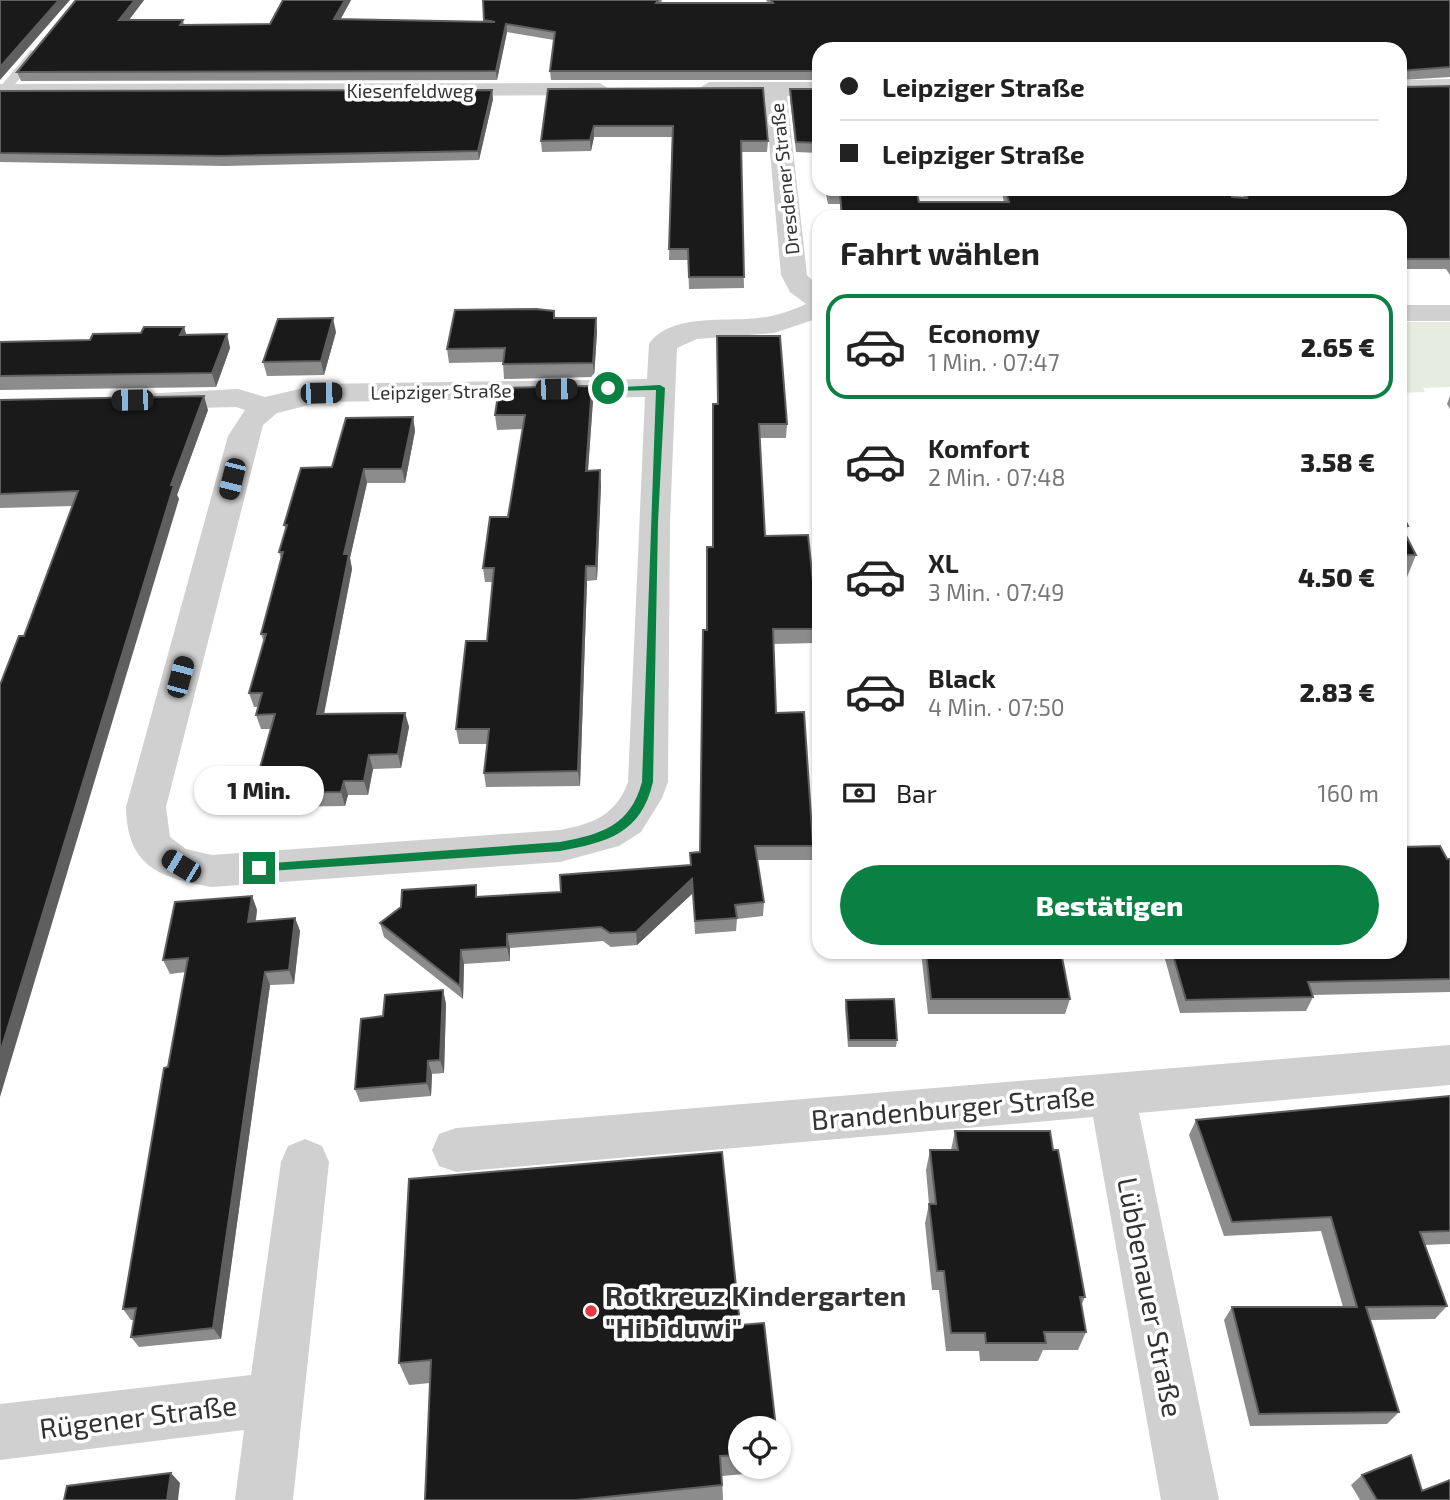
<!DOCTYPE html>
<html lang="de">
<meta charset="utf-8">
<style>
body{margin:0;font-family:"Exo 2",sans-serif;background:#f6f6f6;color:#222;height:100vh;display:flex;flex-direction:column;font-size:26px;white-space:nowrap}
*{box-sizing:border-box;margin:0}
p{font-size:23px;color:#767676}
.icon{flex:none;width:38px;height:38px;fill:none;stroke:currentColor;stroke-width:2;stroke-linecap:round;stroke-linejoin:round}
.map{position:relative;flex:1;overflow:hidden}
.side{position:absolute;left:812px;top:210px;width:595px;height:749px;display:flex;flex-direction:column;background:#fff;border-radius:21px;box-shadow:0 2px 5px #0004}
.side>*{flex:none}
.banner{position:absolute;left:812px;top:42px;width:595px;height:154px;border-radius:21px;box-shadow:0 2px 5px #0004;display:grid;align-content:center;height:154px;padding:0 28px;background:#fff}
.fabs{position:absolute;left:728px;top:1416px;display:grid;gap:14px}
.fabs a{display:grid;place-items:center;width:63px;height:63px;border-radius:50%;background:#fff;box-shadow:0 2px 5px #0004;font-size:35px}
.end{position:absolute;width:32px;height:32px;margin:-16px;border:9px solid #0b8043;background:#fff;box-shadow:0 0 0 4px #fff}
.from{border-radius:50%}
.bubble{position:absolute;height:49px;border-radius:24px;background:#fff;box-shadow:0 2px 5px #0004;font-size:23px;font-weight:800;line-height:49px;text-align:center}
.car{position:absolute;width:21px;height:42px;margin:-21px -10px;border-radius:9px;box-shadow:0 0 5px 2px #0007;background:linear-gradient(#222 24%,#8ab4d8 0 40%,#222 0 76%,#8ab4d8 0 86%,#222 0)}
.banner b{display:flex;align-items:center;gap:24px;height:66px;font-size:26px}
.banner b+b{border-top:2px solid #e0e0e0}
.banner i{width:18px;height:18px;background:#222}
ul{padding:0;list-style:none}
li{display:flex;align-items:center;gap:21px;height:105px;margin:0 14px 10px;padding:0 14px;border:4px solid transparent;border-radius:21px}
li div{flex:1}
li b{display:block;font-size:26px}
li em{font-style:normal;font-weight:800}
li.active{border-color:#0b8043}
li>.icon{width:63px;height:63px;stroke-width:1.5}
h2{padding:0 28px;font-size:32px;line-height:84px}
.pay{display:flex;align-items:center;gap:18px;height:77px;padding:0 28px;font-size:26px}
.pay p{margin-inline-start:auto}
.action{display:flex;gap:14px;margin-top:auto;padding:14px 28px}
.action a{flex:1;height:80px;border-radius:42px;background:#0b8043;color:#fff;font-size:28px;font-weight:800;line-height:80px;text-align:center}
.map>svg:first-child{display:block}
.green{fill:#e6ecdf}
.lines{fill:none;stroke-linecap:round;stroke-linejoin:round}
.service{fill:#d0d0d0;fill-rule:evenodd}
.minor{fill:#d0d0d0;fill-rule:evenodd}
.wall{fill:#8c8c8c}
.shaded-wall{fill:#5f5f5f}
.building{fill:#1a1a1a;stroke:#5f5f5f;stroke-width:2}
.route{fill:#0b8043}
.poi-dot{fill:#e63946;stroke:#fff;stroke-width:2.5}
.labels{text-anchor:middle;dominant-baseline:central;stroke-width:7;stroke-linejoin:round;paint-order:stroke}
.far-street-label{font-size:19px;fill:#333;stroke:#fff}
.near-street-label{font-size:28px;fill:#333;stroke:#fff}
.near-poi-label{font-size:28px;font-weight:bold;fill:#333;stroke:#fff;text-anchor:start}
</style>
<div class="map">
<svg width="1450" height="1500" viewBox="0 0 1450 1500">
<rect width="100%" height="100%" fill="#fff"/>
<path class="green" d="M1400 322H1450V387L1423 388 1425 392 1400 393Z"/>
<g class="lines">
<path class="service" d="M31 50 41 52 7 94H0V87Z
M1223 189H1237L1244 203 1242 206H1232Z"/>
<path class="minor" d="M1450 79V93L1400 94V80Z
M709 82H819V96H787L807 275 819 287V318L774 333 697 339 677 348 670 522 668 782 662 798 641 832 619 846 560 862 212 887C160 878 127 867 126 807L228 436 245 410 236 407 153 409 142 406 138 400 142 394 238 389 265 397 321 384 647 379 649 344C670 313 726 322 759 318 776 316 791 311 806 304L790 292 781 275 765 96 701 94 698 89ZM645 397 628 782C616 815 593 824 560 830L212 855 186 849 170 837 166 807 263 425 277 413 321 402Z
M600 83 611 90 608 95 0 98V84Z
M1400 305H1450V321H1400Z
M1450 1045V1085L1139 1113 1219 1500H1161L1093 1117 456 1172 439 1166 432 1150 439 1134 456 1128Z
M305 1139 322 1146 329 1162 293 1500H235L244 1430 0 1460V1404L251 1375 281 1162 288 1146Z"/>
</g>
<path class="wall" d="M76 0H144L129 20H183L184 25 270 24 283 0H351L340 19 484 22 483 0H662L661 3H768L766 0H1450V77L1402 80 1403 87 1450 86V275L1446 269H1400V217H841L840 204H828L825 189H878L879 194 919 202H1004L1001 189H1228L1232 197 1244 198 1240 189H1400L819 49V80H551L550 71 554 40 507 32 497 80 21 81 17 72Z
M548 89 768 141 767 152H741L744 288 689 289 688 260H669L672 137H594L591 151 542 152 541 141Z
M790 89H819V153L796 152 790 99Z
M492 90 493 99 479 160 225 166 0 162V91Z
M555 318H596L597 332 594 377 504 379 503 362 449 363 447 349Z
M184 327 186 335 227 334 230 348 216 387 0 390V342L90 340Z
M336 332 324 375 267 376 263 362Z
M1450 396V409L1447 404Z
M0 400 208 410 177 495 179 499 24 636 73 506 0 508Z
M593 400 588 470 601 485 597 580 587 581 580 786 486 787 484 773 487 744H459L456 729 487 641 492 582H485L483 568 508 517 523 429 497 430 495 415Z
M713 404 787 424 786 438H760L765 536 818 629 817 643 773 644 776 713 813 846 812 860H757L764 902 763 916 737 919 736 931 695 934 693 893 637 945 611 947 603 941 510 948V961L464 964 463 999 384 937 380 923 479 897 561 892 691 865 700 852 707 630 713 547Z
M413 417 415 431 405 483H367L350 558 352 569 324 714 405 713 409 727 401 768 373 769 368 795H348L345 806 273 807 269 796H261L256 782 271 729H261L256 715 258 707H254L249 693 264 642 261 634 281 559 279 552 286 530 284 525Z
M1400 510 1408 526 1405 534 1416 555 1405 582H1400Z
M1447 859H1450V992L1312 995 1313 997 1306 1011 1180 1013 1163 952H1400Z
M252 896 257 910 256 921 295 918 300 931 294 984 270 985 221 1339 139 1347 131 1337 134 1320H131L123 1309 186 972 170 974 163 960Z
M921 952H1061L1070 999 1065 1014H928Z
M443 990 446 1004 444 1073 432 1074 431 1096 360 1102 355 1089 383 1016Z
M846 1000 897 1040 896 1047H848L845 1008Z
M1450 1096V1244L1425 1245 1447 1306 1435 1319 1370 1320 1399 1412 1387 1424 1250 1426 1224 1320 1232 1307H1343L1321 1231 1224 1236 1189 1135 1196 1120Z
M955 1131 1053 1150 1085 1297 1081 1306 1086 1332 1078 1350H1043L1038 1361H980L979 1351H946L939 1290H932L925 1223 929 1204 926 1170 930 1150H951Z
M409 1179 740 1428V1466H777V1471L722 1476 723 1500H425L430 1383 409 1385 399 1363Z
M1362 1475 1422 1491 1450 1500H1360L1351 1485Z"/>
<path class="shaded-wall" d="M59 0H70L0 80V67Z
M135 0H144L122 29 119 20Z
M345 0H351L336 28 334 19Z
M506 24 507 32 497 80 496 71Z
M492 90 493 99 479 160 478 151Z
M594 126V137L591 151 590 140Z
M333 318 336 332 324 375 321 361Z
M596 318 597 332 594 377 593 363Z
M184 327 188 341 180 335Z
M227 334 230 348 216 387 212 373Z
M592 386 593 400 587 485 586 471Z
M204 396 208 410 177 495 179 499 0 1097V1053L171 485Z
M413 417 415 431 405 483 402 469Z
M364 469 367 483 350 558 352 569 321 729 317 714 344 554Z
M600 470 601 485 597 580 596 566Z
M586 566 587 581 580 786 578 771Z
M405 713 409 727 401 768 398 754Z
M369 755 373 769 368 795 364 781Z
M344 781 348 795 345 806 341 792Z
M692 879 693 893 637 945 636 932Z
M252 896 257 910 253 936 248 922Z
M295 918 300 931 294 984 289 970Z
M507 934 510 948V961L507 947Z
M461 950 464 964 463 999 460 986Z
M265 972 270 985 221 1339 213 1328Z
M443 990 446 1004 444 1073 440 1060Z
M428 1061 432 1074 431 1096 427 1083Z
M171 1473 180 1483 178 1500H167Z"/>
<path class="building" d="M0 0H59L0 67Z
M76 0H135L119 20H183L180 25 270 24 283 0H345L334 19 495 22 484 20 483 0H658L656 3H773L771 0H1450V67L1400 71 1403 87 1450 86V259H1400V217H842L840 194H828L827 189H878L879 194H917L919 202H1009L1005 189H1228L1232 197 1247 198 1249 192 1248 189H1400V49H819V71H550L555 32 506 24 496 71 17 72Z
M763 88 768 141H741L744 277H689L688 249H669L673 126H594L590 140 541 141 548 89Z
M790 89H819V143L796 142Z
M492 90 478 151 222 156 0 153V91Z
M536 309 554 311V318H596L593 363 503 364 505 348 447 349 455 310Z
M333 318 321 361 263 362 278 319Z
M144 327H184L180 335 227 334 212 373 0 376V342L90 340 93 334 141 333Z
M717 336H780L787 424H759L765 536 808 535 818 629H773L776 713 804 712 813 846H755L764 902 735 905 737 918 695 921 692 879 636 932 610 933 601 927 507 934V947L461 950 460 986 380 923 401 907 402 890 476 885V897L561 892 560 875 691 865 690 853 700 852 703 630H707V547H713V404H718Z
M592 386 586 471 600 470 596 566H586L578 771 484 773 489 729H456L466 641H487L494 568H483L490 517H508L525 415H495L499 388Z
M204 396 171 485H174L0 1053V685L19 636H24L78 491 0 494V400Z
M413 417 402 469H364L344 554H349L317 714 405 713 398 754 369 755 364 781H344L341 792 268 793 271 782H256L275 714 256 715 262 693H249L266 634H261L283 552H279L287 525H284L301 468 332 467 346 418Z
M1400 510 1408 526H1401L1416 555H1400Z
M1440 846 1447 859H1450V979L1308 982 1313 997 1186 1000 1172 952H1400V847Z
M252 896 248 922 295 918 289 970 265 972 213 1328 131 1337 136 1308 123 1309 164 1068 168 1067 188 958 163 960 175 902Z
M926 952H1061L1070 999H931Z
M443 990 440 1060 428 1061 427 1083 355 1089 361 1019 383 1016 385 995Z
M894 999 897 1040H849L846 1000Z
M1450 1096V1231L1420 1232 1447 1306 1366 1307 1399 1412 1259 1414 1232 1307H1357L1331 1217 1232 1222 1196 1120Z
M955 1131H1050L1053 1150H1058L1085 1297H1080L1086 1332H1044L1046 1343H986L985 1333H951L944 1271H937L929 1204H936L930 1150H958Z
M722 1152 740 1325 764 1323 776 1428H740V1455L720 1456 722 1485 576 1500H425L431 1360 399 1363 409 1179Z
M1411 1455 1422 1491 1450 1480V1500H1377L1362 1475Z
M171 1473 167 1500H64L67 1486Z"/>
<path class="route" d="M660 385 665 388 658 522 653 782C641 833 609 842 560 851L255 872V865L259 864 560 842C602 834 630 826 642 782L656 390 608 391 604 388Z"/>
<circle class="poi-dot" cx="591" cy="1311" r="7"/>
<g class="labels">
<g class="far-street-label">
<text x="410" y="90">Kiesenfeldweg</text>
<text transform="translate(784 179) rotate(-96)">Dresdener Straße</text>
<text transform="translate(441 391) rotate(-1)">Leipziger Straße</text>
</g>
<g class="near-street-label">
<text transform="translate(953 1107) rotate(-5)">Brandenburger Straße</text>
<text transform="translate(1151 1297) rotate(79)">Lübbenauer Straße</text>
<text transform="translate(138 1416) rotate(-7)">Rügener Straße</text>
</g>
<g class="near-poi-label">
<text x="605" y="1295">Rotkreuz Kindergarten<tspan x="605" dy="32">"Hibiduwi"</tspan></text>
</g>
</g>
</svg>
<div class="fabs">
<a><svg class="icon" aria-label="locate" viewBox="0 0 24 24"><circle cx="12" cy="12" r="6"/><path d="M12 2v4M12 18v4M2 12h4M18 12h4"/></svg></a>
</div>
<i class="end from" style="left:608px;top:388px"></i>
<i class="end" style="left:259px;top:868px"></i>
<div class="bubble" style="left:194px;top:766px;width:130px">1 Min.</div>
<i class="car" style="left:556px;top:389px;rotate:89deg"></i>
<i class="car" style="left:321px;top:393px;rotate:89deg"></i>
<i class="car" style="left:132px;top:400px;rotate:269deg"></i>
<i class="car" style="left:232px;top:479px;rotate:194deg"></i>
<i class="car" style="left:180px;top:677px;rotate:15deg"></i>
<i class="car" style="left:181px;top:866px;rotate:301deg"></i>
<div class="banner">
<b><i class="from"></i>Leipziger Straße</b>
<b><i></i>Leipziger Straße</b>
</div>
<section class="side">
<h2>Fahrt wählen</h2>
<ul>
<li class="active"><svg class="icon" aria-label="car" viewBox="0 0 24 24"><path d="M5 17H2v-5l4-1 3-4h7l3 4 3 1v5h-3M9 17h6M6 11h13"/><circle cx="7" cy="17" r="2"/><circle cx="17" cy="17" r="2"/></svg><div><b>Economy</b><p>1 Min. · 07:47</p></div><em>2.65 €</em></li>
<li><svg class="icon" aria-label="car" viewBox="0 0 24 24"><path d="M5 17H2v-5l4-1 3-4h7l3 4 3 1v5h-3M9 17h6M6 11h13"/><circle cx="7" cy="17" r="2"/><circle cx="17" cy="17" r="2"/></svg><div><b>Komfort</b><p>2 Min. · 07:48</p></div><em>3.58 €</em></li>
<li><svg class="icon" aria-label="car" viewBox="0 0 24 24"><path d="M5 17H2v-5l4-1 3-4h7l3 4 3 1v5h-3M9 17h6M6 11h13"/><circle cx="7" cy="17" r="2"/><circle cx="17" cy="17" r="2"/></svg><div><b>XL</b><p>3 Min. · 07:49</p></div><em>4.50 €</em></li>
<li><svg class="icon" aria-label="car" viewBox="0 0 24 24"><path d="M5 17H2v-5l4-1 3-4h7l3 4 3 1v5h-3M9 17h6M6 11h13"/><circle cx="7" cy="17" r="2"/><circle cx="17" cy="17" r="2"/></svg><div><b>Black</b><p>4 Min. · 07:50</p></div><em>2.83 €</em></li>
</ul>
<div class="pay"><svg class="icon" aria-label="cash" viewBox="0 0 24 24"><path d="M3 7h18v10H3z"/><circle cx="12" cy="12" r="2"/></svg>Bar<p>160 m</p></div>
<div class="action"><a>Bestätigen</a></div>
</section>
</div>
